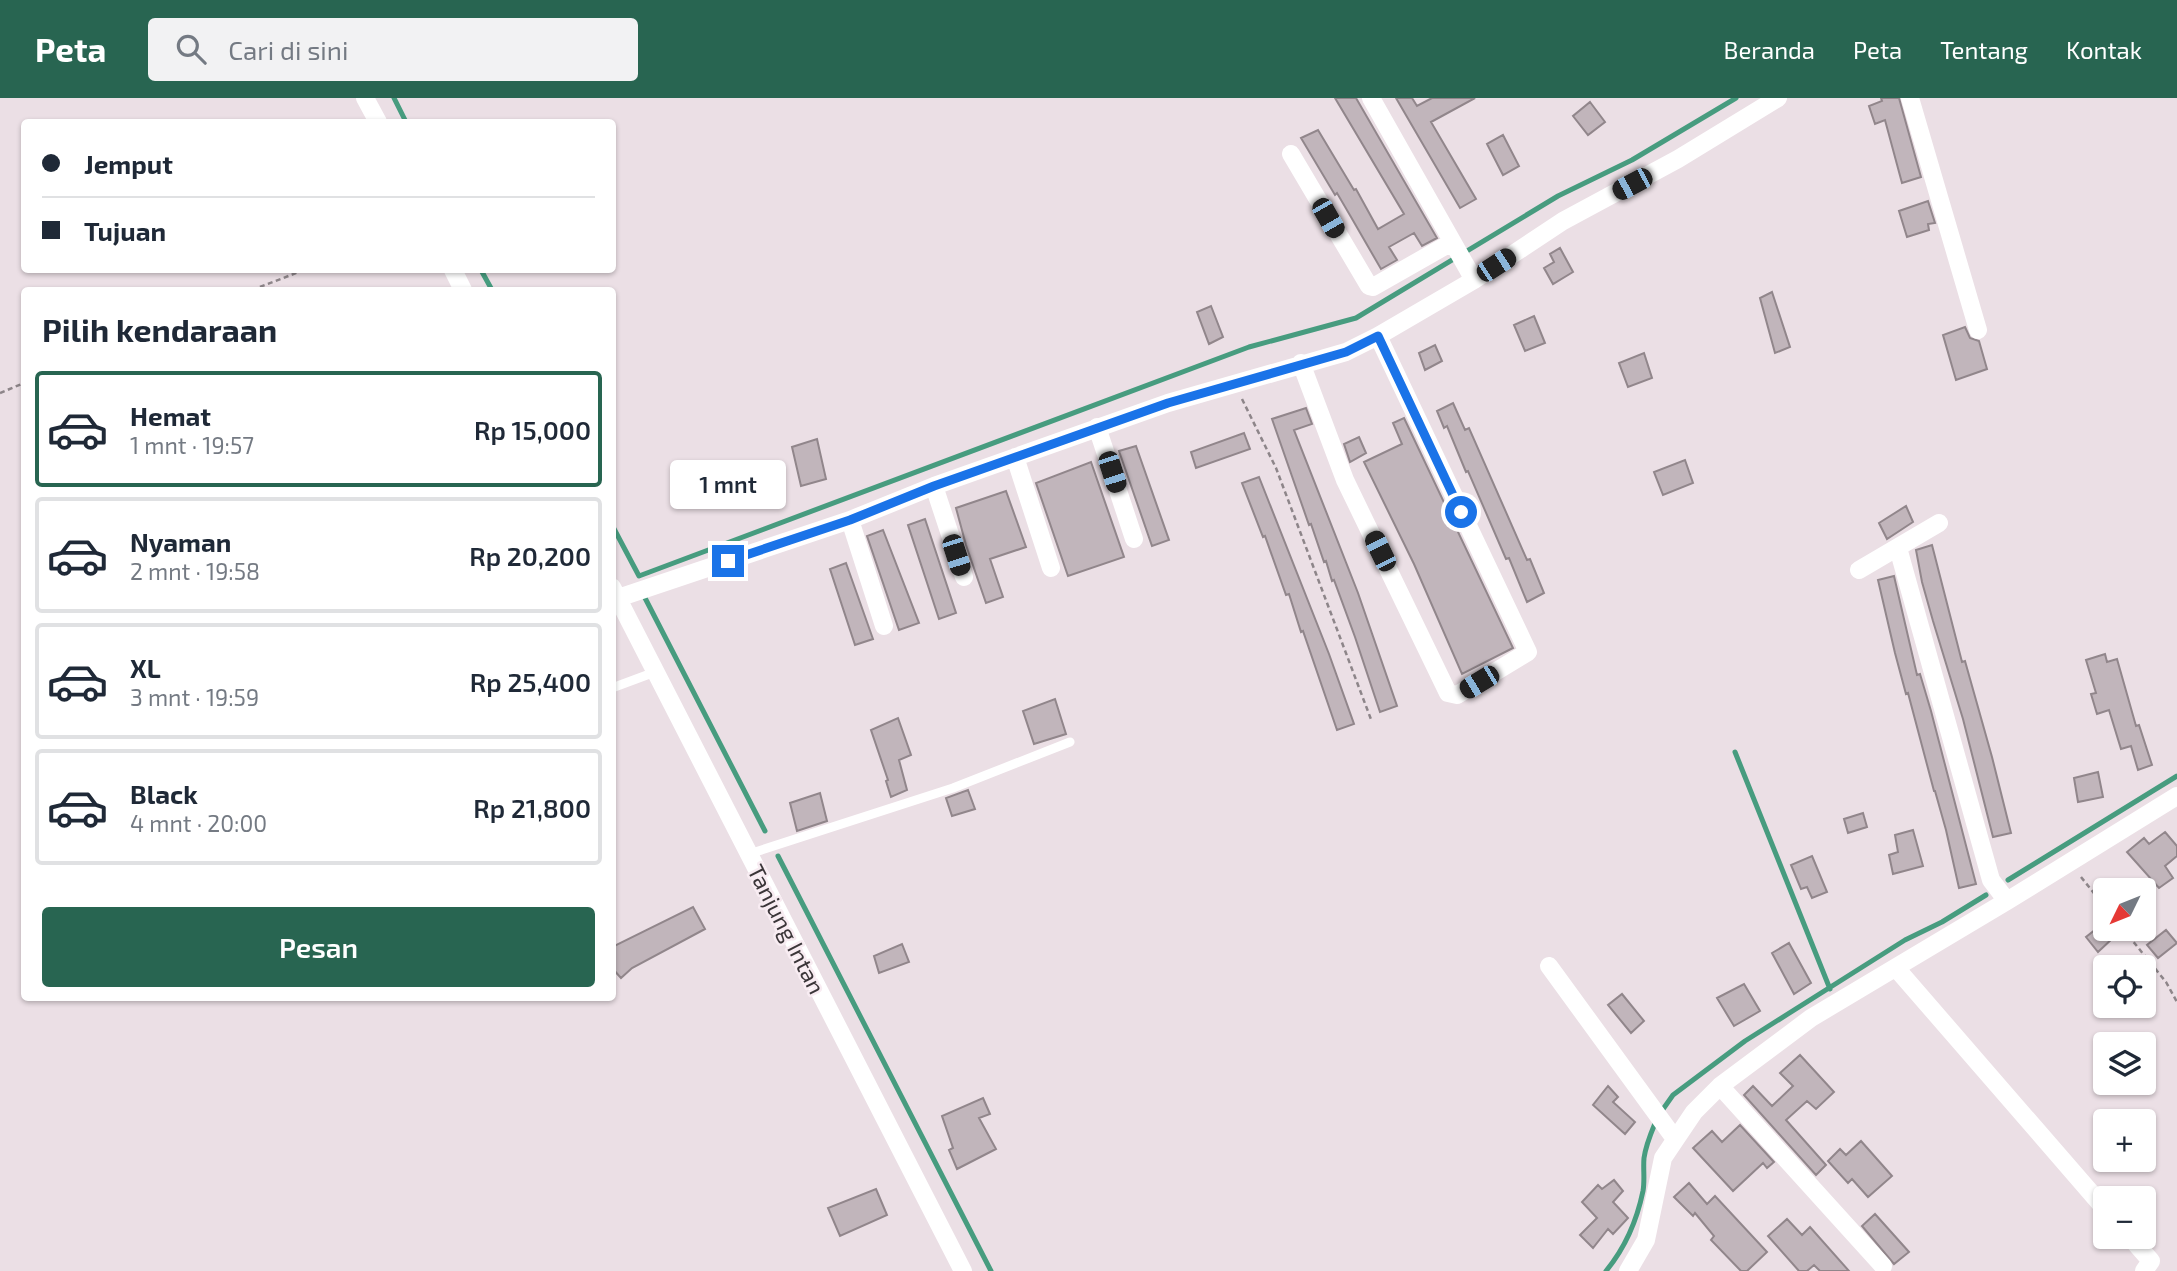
<!DOCTYPE html>
<html lang="id">
<meta charset="utf-8">
<style>
body{margin:0;font-family:"Exo 2",sans-serif;background:#f2f2f3;color:#1f2937;height:100vh;display:flex;flex-direction:column;font-size:26px;white-space:nowrap}
*{box-sizing:border-box;margin:0}
p{font-size:23px;color:#747a83}
.icon{flex:none;width:38px;height:38px;fill:none;stroke:currentColor;stroke-width:2;stroke-linecap:round;stroke-linejoin:round}
.map{position:relative;flex:1;overflow:hidden}
.side{position:absolute;left:21px;top:189px;width:595px;height:714px;display:flex;flex-direction:column;background:#fff;border-radius:7px;box-shadow:0 2px 5px #0004}
.side>*{flex:none}
.hud{position:absolute;left:21px;top:21px;width:595px;height:154px;border-radius:7px;box-shadow:0 2px 5px #0004;display:grid;align-content:center;height:154px;padding:0 21px;background:#fff}
.needle{width:46px;rotate:227deg}
.tools{position:absolute;left:2093px;top:780px;display:grid;gap:14px}
.tools a{display:grid;place-items:center;width:63px;height:63px;border-radius:7px;background:#fff;box-shadow:0 2px 5px #0004;font-size:35px}
.end{position:absolute;width:32px;height:32px;margin:-16px;border:9px solid #1a73e8;background:#fff;box-shadow:0 0 0 4px #fff}
.from{border-radius:50%}
.bubble{position:absolute;height:49px;border-radius:7px;background:#fff;box-shadow:0 2px 5px #0004;font-size:23px;font-weight:600;line-height:49px;text-align:center}
.car{position:absolute;width:21px;height:42px;margin:-21px -10px;border-radius:9px;box-shadow:0 0 5px 2px #0007;background:linear-gradient(#222 24%,#8ab4d8 0 40%,#222 0 76%,#8ab4d8 0 86%,#222 0)}
.hud b{display:flex;align-items:center;gap:24px;height:66px;font-size:26px}
.hud b+b{border-top:2px solid #e0e1e3}
.hud i{width:18px;height:18px;background:#1f2937}
ul{padding:0;list-style:none}
li{display:flex;align-items:center;gap:21px;height:116px;margin:0 14px 10px;padding:0 7px;border:4px solid #e0e1e3;border-radius:7px}
li div{flex:1}
li b{display:block;font-size:26px}
li em{font-style:normal;font-weight:600}
li.selected{border-color:#286551}
li>.icon{width:63px;height:63px;stroke-width:1.5}
h2{padding:0 21px;font-size:32px;line-height:84px}
.action{display:flex;gap:14px;margin-top:auto;padding:14px 21px}
.action a{flex:1;height:80px;border-radius:7px;background:#286551;color:#fff;font-size:28px;font-weight:600;line-height:80px;text-align:center}
header{display:flex;align-items:center;gap:42px;box-sizing:border-box;height:98px;padding:0 35px;background:#286551;color:#fff}
header strong{font-size:33px}
nav{display:flex;gap:38px;margin-inline-start:auto;font-size:24px}
.search{width:490px;height:63px;background:#f2f2f3;display:flex;align-items:center;gap:18px;box-sizing:border-box;padding:0 24px;border-radius:7px;color:#747a83;font-size:26px}
.map>svg:first-child{display:block}
.lines{fill:none;stroke-linecap:round;stroke-linejoin:round}
.stream{stroke:#479c7f;stroke-width:5}
.building{fill:#c1b5bb;stroke:#91868b;stroke-width:2}
.path{stroke:#8d8589;stroke-width:2.5;stroke-dasharray:5 3.5;stroke-linecap:butt}
.service{stroke:#fff;stroke-width:9}
.minor{stroke:#fff;stroke-width:18}
.route{stroke:#1a73e8;stroke-width:9}
.labels{text-anchor:middle;dominant-baseline:central;stroke-width:5;stroke-linejoin:round;paint-order:stroke}
.street-label{font-size:23px;fill:#3b3639;stroke:#f8ecf2}
</style>
<header>
<strong>Peta</strong>
<div class="search"><svg class="icon" aria-label="search" viewBox="0 0 24 24"><circle cx="10" cy="10" r="6"/><path d="M15 15l6 6"/></svg>Cari di sini</div>
<nav><a>Beranda</a><a>Peta</a><a>Tentang</a><a>Kontak</a></nav>
</header>
<div class="map">
<svg width="2177" height="1173" viewBox="0 0 2177 1173">
<rect width="100%" height="100%" fill="#ebdfe5"/>
<g class="lines">
<path class="stream" d="M394 0 406 24
M481 172 492 192
M612 427 639 478 1249 249 1356 220 1558 98 1632 62 1736 0
M644 498 765 733
M1735 654 1830 891
M778 758 991 1173
M2008 782 2177 678
M1661 1014 1673 997 1745 943 1905 842 1942 824 1986 797
M1606 1173C1625 1150 1637 1122 1643 1093 1645 1082 1643 1071 1644 1060 1646 1046 1651 1035 1656 1023"/>
</g>
<path class="building" d="M1335 0H1356L1437 140 1422 148 1414 135 1389 149 1397 162 1381 171 1351 119 1337 95 1335 97 1301 40 1318 32 1354 92 1356 91 1378 131 1404 116Z
M1396 0H1412L1417 8 1432 0H1475L1431 24 1476 101 1460 110Z
M1881 0H1899L1921 79 1902 85 1885 22 1875 26 1869 8 1882 3Z
M1590 4 1605 24 1588 37 1573 18Z
M1503 37 1519 68 1503 77 1487 46Z
M1928 103 1935 125 1928 126 1929 132 1907 139 1899 113Z
M1560 150 1573 174 1553 186 1544 170 1554 164 1550 156Z
M1772 194 1790 249 1775 255 1760 200Z
M1211 208 1223 239 1209 246 1197 214Z
M1534 218 1545 245 1525 253 1514 227Z
M1965 229 1970 240 1979 243 1987 271 1956 282 1943 237Z
M1435 247 1442 263 1425 272 1419 255Z
M1644 255 1652 280 1628 289 1619 265Z
M1453 305 1465 332 1469 330 1527 462 1530 461 1544 495 1527 504 1509 460 1506 461 1468 373 1466 374 1447 328 1444 330 1437 313Z
M1306 310 1312 326 1294 332 1358 495 1397 608 1380 614 1355 539 1334 482 1332 483 1326 463 1324 464 1311 426 1309 427 1272 321Z
M1404 320 1513 550 1462 576 1414 466 1364 364 1402 346 1393 325Z
M1244 335 1250 351 1196 370 1191 354Z
M1359 339 1366 355 1350 364 1344 346Z
M817 341 826 381 801 388 792 349Z
M1136 348 1169 442 1152 448 1119 353Z
M1685 362 1693 385 1663 397 1654 374Z
M1091 364 1124 459 1068 478 1036 385Z
M1259 379 1329 556 1354 626 1337 632 1303 533 1301 534 1289 496 1286 497 1265 438 1263 439 1242 385Z
M1006 393 1026 449 990 461 1003 499 986 505 966 447 956 410Z
M1906 408 1913 424 1887 441 1879 425Z
M925 421 956 515 939 521 908 427Z
M883 432 919 525 899 532 867 438Z
M1932 447 1962 564 1965 563 1992 659 2011 735 1993 739 1963 621 1933 523 1922 484 1916 452Z
M846 465 873 541 855 547 830 471Z
M1894 478 1917 577 1920 576 1931 613 1976 786 1959 790 1946 732 1935 693H1934L1908 595 1906 596 1895 555 1878 482Z
M2105 556 2107 564 2117 561 2136 628 2139 627 2152 667 2138 672 2131 648 2121 651 2109 612 2097 616 2091 596 2096 595 2086 562Z
M1055 601 1066 636 1034 646 1023 613Z
M898 620 911 657 899 662 907 692 891 699 886 683 888 682 871 632Z
M2098 674 2103 699 2078 704 2074 680Z
M968 692 975 711 952 718 946 700Z
M820 695 827 723 797 733 790 705Z
M1863 715 1867 729 1848 735 1844 721Z
M1913 732 1923 768 1893 776 1889 757 1898 754 1895 737Z
M2165 734 2177 748V758L2165 768 2173 780 2159 790 2127 754 2144 740 2149 746Z
M1812 758 1827 794 1812 800 1807 789 1801 791 1791 767Z
M693 809 705 831 632 870 621 880 612 870V849Z
M2105 824V831H2110L2115 838 2098 854 2086 839Z
M2166 832 2177 845 2158 860 2147 847Z
M1789 845 1811 885 1794 896 1772 855Z
M902 846 909 864 879 875 874 858Z
M1744 886 1760 913 1734 928 1717 900Z
M1622 896 1644 923 1631 935 1608 907Z
M1800 957 1834 994 1816 1011 1807 1003 1786 1022 1826 1067 1816 1077 1744 997 1753 988 1772 1008 1793 988 1780 975Z
M1608 988 1618 999 1613 1004 1635 1024 1625 1036 1593 1007Z
M983 1000 990 1016 979 1020 996 1051 957 1071 949 1052 953 1050 942 1018Z
M1740 1027 1774 1064 1767 1070 1763 1065 1733 1093 1693 1050 1712 1033 1722 1044Z
M1861 1043 1892 1078 1868 1099 1852 1081 1848 1085 1828 1063 1840 1051 1846 1057Z
M1614 1082 1623 1093 1613 1104 1628 1120 1613 1136 1608 1131 1593 1150 1580 1137 1597 1120 1582 1104 1598 1087 1602 1091Z
M1689 1085 1707 1106 1715 1098 1767 1154 1747 1173H1741L1711 1142 1714 1138 1695 1115 1693 1118 1674 1099Z
M876 1091 887 1117 840 1138 828 1110Z
M1875 1116 1909 1154 1894 1166 1862 1128Z
M1787 1121 1802 1137 1810 1129 1849 1173H1820L1814 1167 1807 1173H1799L1768 1138Z"/>
<g class="lines">
<path class="path" d="M252 192 304 172
M0 295 24 285
M1242 301 1276 370 1372 624
M2081 779 2105 809
M2123 831 2166 884 2177 904"/>
<path class="service" d="M612 590 655 574
M749 756 953 690 1070 644"/>
<path class="minor" d="M365 0 378 24
M1371 0 1474 182
M1910 0 1978 232
M1291 56 1369 188 1373 189 1452 144
M453 172 463 192
M1301 265 1345 382 1448 595 1457 597 1528 554 1378 238
M1097 329 1134 441
M1015 359 1051 470
M934 388 964 479
M850 422 884 528
M1898 450 1991 782 2007 803
M1859 472 1939 425
M612 489 963 1173
M618 500 850 422 934 388 1168 305 1346 254 1378 238 1474 182 1563 123 1678 61 1778 0
M1549 868 1675 1041
M1896 870 2105 1111
M1720 988 1883 1168
M2130 1139 2151 1163 2144 1173
M1628 1173 1646 1142 1663 1060 1694 1014 1720 988 1811 920 2007 803 2177 698"/>
</g>
<g class="lines">
<path class="route" d="M728 463 850 422 934 388 1168 305 1346 254 1378 238 1461 414"/>
</g>
<g class="labels">
<g class="street-label">
<text transform="translate(787 831) rotate(63)">Tanjung Intan</text>
</g>
</g>
</svg>
<div class="tools">
<a><svg class="needle" viewBox="-14 -14 28 28"><path d="M0-13l5 13h-10z" fill="#e53935"/><path d="M0 13l5-13h-10z" fill="#747a83"/></svg></a>
<a><svg class="icon" aria-label="locate" viewBox="0 0 24 24"><circle cx="12" cy="12" r="6"/><path d="M12 2v4M12 18v4M2 12h4M18 12h4"/></svg></a>
<a><svg class="icon" aria-label="layers" viewBox="0 0 24 24"><path d="M12 4l9 5-9 5-9-5zM3 14l9 5 9-5"/></svg></a>
<a>+</a>
<a>−</a>
</div>
<i class="end from" style="left:1461px;top:414px"></i>
<i class="end" style="left:728px;top:463px"></i>
<div class="bubble" style="left:670px;top:362px;width:116px">1 mnt</div>
<i class="car" style="left:1632px;top:86px;rotate:242deg"></i>
<i class="car" style="left:1328px;top:120px;rotate:150deg"></i>
<i class="car" style="left:1496px;top:167px;rotate:57deg"></i>
<i class="car" style="left:1112px;top:374px;rotate:162deg"></i>
<i class="car" style="left:1380px;top:453px;rotate:334deg"></i>
<i class="car" style="left:956px;top:457px;rotate:162deg"></i>
<i class="car" style="left:1479px;top:584px;rotate:239deg"></i>
<div class="hud">
<b><i class="from"></i>Jemput</b>
<b><i></i>Tujuan</b>
</div>
<section class="side">
<h2>Pilih kendaraan</h2>
<ul>
<li class="selected"><svg class="icon" aria-label="car" viewBox="0 0 24 24"><path d="M5 17H2v-5l4-1 3-4h7l3 4 3 1v5h-3M9 17h6M6 11h13"/><circle cx="7" cy="17" r="2"/><circle cx="17" cy="17" r="2"/></svg><div><b>Hemat</b><p>1 mnt · 19:57</p></div><em>Rp 15,000</em></li>
<li><svg class="icon" aria-label="car" viewBox="0 0 24 24"><path d="M5 17H2v-5l4-1 3-4h7l3 4 3 1v5h-3M9 17h6M6 11h13"/><circle cx="7" cy="17" r="2"/><circle cx="17" cy="17" r="2"/></svg><div><b>Nyaman</b><p>2 mnt · 19:58</p></div><em>Rp 20,200</em></li>
<li><svg class="icon" aria-label="car" viewBox="0 0 24 24"><path d="M5 17H2v-5l4-1 3-4h7l3 4 3 1v5h-3M9 17h6M6 11h13"/><circle cx="7" cy="17" r="2"/><circle cx="17" cy="17" r="2"/></svg><div><b>XL</b><p>3 mnt · 19:59</p></div><em>Rp 25,400</em></li>
<li><svg class="icon" aria-label="car" viewBox="0 0 24 24"><path d="M5 17H2v-5l4-1 3-4h7l3 4 3 1v5h-3M9 17h6M6 11h13"/><circle cx="7" cy="17" r="2"/><circle cx="17" cy="17" r="2"/></svg><div><b>Black</b><p>4 mnt · 20:00</p></div><em>Rp 21,800</em></li>
</ul>
<div class="action"><a>Pesan</a></div>
</section>
</div>
